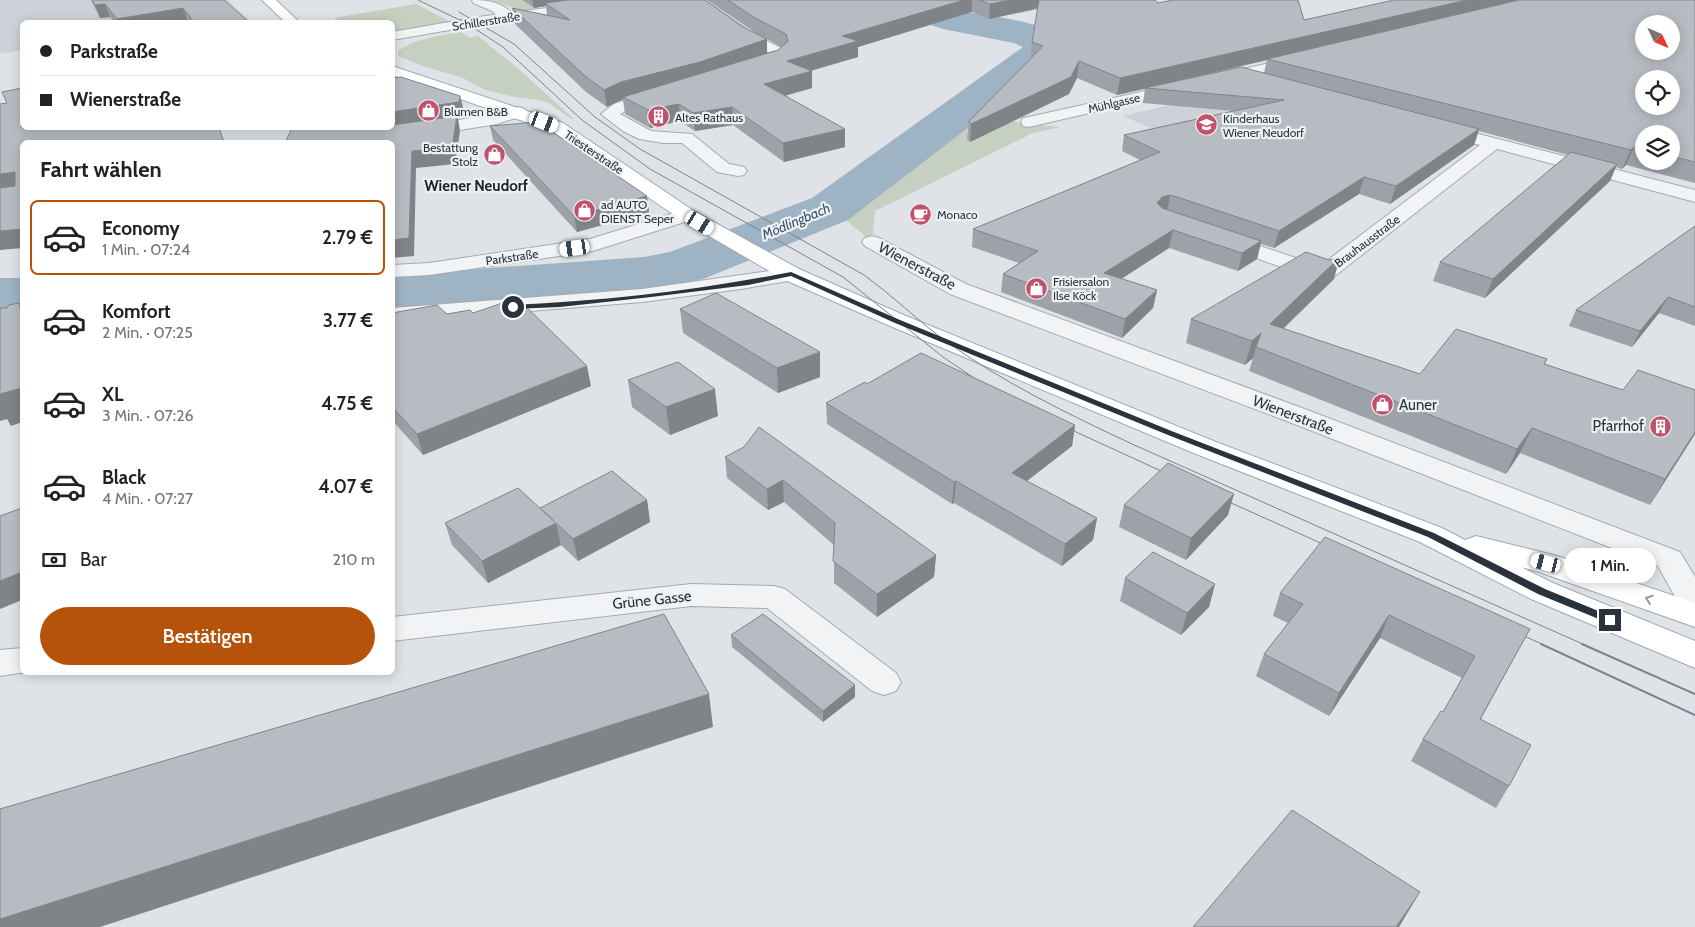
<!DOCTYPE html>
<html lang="de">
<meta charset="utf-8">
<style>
body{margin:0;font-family:Cabin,sans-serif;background:#f2f2f2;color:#222;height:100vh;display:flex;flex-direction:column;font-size:19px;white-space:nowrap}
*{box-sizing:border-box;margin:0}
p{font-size:16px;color:#767676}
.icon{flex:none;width:28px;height:28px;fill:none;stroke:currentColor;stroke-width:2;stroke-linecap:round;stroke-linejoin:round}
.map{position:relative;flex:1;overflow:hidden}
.drawer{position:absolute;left:20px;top:140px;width:375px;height:535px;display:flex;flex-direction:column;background:#fff;border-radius:8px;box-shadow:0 2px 12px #0003}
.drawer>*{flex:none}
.hud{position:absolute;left:20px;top:20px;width:375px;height:110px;border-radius:8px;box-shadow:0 2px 12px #0003;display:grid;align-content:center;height:110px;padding:0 20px;background:#fff}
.needle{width:32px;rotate:134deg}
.buttons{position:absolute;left:1635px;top:15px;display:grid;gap:10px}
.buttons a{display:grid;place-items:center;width:45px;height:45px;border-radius:50%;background:#fff;box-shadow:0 2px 12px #0003;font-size:25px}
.end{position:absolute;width:22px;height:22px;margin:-11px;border:6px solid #2a323c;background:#fff;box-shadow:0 0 0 2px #fff}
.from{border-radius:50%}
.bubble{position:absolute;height:35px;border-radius:18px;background:#fff;box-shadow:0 2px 12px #0003;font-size:16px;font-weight:600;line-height:35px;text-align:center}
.car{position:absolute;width:15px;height:30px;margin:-15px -8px;border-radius:6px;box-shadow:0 0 4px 1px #0007;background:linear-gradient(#fff 24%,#345 0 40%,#fff 0 76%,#345 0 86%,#fff 0)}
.hud b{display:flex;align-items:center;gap:18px;height:48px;font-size:19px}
.hud b+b{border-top:1px solid #e0e0e0}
.hud i{width:12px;height:12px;background:#222}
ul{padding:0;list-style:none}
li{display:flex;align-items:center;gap:15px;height:75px;margin:0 10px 8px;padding:0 10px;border:2px solid transparent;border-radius:8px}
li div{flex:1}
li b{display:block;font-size:19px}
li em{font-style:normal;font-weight:600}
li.current{border-color:#b45309}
li>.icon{width:45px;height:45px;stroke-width:1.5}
h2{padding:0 20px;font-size:22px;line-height:60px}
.pay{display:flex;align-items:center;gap:12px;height:55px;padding:0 20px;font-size:19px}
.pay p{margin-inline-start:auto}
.cta{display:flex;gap:10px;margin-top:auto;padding:10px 20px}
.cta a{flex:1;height:58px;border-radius:30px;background:#b45309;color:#fff;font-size:20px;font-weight:600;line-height:58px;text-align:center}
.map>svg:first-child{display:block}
.built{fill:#cdd2d8}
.green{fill:#c6d0c1}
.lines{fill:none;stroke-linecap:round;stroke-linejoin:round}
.river{fill:#9eb3c3;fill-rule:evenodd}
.minor-casing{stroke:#a5aab0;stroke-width:2}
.tertiary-casing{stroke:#a5aab0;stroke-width:2}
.primary-casing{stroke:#a0a8b1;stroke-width:2}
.minor{fill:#f1f3f5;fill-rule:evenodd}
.tertiary{fill:#f1f3f5;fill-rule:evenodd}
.primary{fill:#fff;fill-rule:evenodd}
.tram-far1{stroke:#7a848e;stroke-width:1}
.tram{stroke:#7a848e;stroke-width:2}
.wall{fill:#9da2a8;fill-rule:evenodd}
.shaded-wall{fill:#808488}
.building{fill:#b7bcc3;stroke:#808488;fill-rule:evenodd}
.oneway{stroke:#94989e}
.route{fill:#2a323c}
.labels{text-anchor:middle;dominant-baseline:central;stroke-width:4.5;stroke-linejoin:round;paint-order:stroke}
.far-street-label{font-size:12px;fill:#2a323c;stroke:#eef1f4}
.far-poi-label{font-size:12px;fill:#2a323c;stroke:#eef1f4;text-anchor:start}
.far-water-label{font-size:14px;font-style:italic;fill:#38536b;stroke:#eef1f4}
.far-quarter-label{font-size:15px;font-weight:bold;fill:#1c232d;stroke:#eef1f4}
.street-label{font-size:15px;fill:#2a323c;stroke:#eef1f4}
.poi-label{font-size:15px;fill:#2a323c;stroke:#eef1f4;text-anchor:start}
</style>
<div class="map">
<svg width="1695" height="927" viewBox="0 0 1695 927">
<rect width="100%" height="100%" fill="#dfe3e7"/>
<path class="built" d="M0 0H228L251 22H22V50L0 54Z
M1239 88 1292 134 1229 162 1123 116Z"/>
<path class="green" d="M491 0H522L535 9 523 11Z
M416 4 450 22 393 31 392 22H339L334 18Z
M461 32 470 38 478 36 515 66 574 119H571L549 103 539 100 515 97 485 90 463 78 420 65 398 56V51C416 38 439 36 461 32Z
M965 112 1026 124 1061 127 1033 133 875 211 872 242 835 211Z"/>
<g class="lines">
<path class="river" d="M879 0C893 0 911 0 925 0 938 3 949 8 962 11 992 18 1050 19 1069 46L1064 54 848 220 703 279 644 291 392 311V275L644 257 670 252 812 198 1023 47 1014 43 943 29 885 10Z
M0 278H22V314H0Z"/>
<defs>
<path id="minor" d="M472 0C489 0 504 2 515 17L513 20H503L492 11 473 3Z
M689 0H704L755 35 785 50 787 56 785 59 758 71H748L746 68 748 65 772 54 745 41Z
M1301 56 1306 57 1308 60 1306 63 1029 127 1023 126 1021 122 1023 118 1029 117Z
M660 92 666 94 668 97 666 100 627 110 620 114 651 131 692 134 729 164 744 167 747 171 744 175 738 176 717 172 682 143H663L639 139 623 131 601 114 615 103Z
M519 107 525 109 527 112 525 115 497 124 423 136 417 135 415 131 417 127 423 126 494 114Z
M1440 124 1695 190V202L1497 149 1331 279 1323 280 1315 279 1217 244 1214 240 1217 236 1224 234 1320 266 1480 145 1434 133 1432 129 1434 125Z
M687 209 694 211 697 215 694 219 593 251 429 275 392 277V265L429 263 590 239Z
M872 236 879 238 966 284 1302 408 1680 552 1695 577V616L1684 613 1658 566 1284 420 950 294 865 246 862 242 865 238Z
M791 268 799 269 802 274 799 279 741 289 642 302 392 322V308L642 289Z
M691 584 774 586 785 589 896 673 901 682 896 691 884 695 872 691 767 608 691 606 392 641V617Z
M22 648V672H26L0 676V650Z"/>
<path id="tertiary" d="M609 0H645L639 4 478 25 392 40V32L478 17Z"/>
<path id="primary" d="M262 0H276L299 22H285Z
M392 66 563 123 694 211 799 269 906 316 1216 442 1442 528 1465 540 1476 536 1557 556 1695 603V627L1539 572 1521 567 1553 583 1695 641V668L1531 599 1420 542 1196 454 890 326 783 279 680 219 551 131 392 75Z"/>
</defs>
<use href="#minor" class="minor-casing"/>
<use href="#tertiary" class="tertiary-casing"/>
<use href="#primary" class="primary-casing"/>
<use href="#minor" class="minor"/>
<use href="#tertiary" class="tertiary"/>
<use href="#primary" class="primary"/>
<path class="tram-far1" d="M418 0 466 23 503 47 582 120 650 169 843 277 943 357 983 384
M459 12 514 44 595 117 640 149 864 275C892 295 917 320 944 340 1002 382 1068 414 1132 444L1585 645
M1063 426 1172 476
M1220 498 1334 549
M1513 631 1544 645"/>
<path class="tram" d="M1541 644 1695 715
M1582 644 1695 694"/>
</g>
<path class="wall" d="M91 0H224L249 22H189L188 21 180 22H114L110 17 100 18Z
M522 0H705L743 27 756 33 707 0H1155L1158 3 1304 20 1695 0V183L1626 165 1622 169 1616 167 1610 181 1485 298 1433 281 1440 262 1568 155 1479 131 1474 145 1390 204 1359 194 1274 248 1261 244 1257 259 1238 271 1169 248 1121 279 1157 290 1153 308 1122 338 1001 292 1003 274 1019 263 972 247 973 229 1140 160 1122 151 1124 135 1234 111 1143 103 1145 89 1117 95 1077 78 1069 94 970 142 967 139 969 121 1031 58 1032 42 1038 9 989 19 972 12 858 47V57L811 71 812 88 785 96 845 147 784 162 733 125 695 131 680 121 650 128 625 114 623 100 607 107 586 92 515 24 512 8 547 15 546 6 534 8ZM767 39 781 47 778 50 767 53ZM1267 60 1264 73 1172 82ZM1644 134H1671V161H1644Z
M490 126 647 196 649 212 577 232 493 140Z
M1695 226V326L1659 313 1632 347 1569 326 1576 310Z
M1329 260 1334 279 1283 329 1420 374 1547 359 1545 364 1623 390H1695V434L1650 505 1520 453 1506 474 1249 371 1253 358 1245 365 1186 343 1191 319Z
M680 309 820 352V377L778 393 683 333Z
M392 313 447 314 473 313 591 386 423 455 392 420Z
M628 380 718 416 670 435 632 407Z
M867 384 1075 425 1072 446 1027 481 1097 518 1093 540 1062 566 954 503 952 504 827 424 826 403Z
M744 447 936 555 934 577 877 617 834 583V545L784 502 768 510 727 478 725 457Z
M647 500 650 522 578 561 561 545 488 583 452 545 445 523 540 508Z
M1124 505 1228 515 1186 560 1119 527Z
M1125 578 1215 584 1209 607 1181 635 1120 601Z
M1280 593 1530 629 1481 719 1509 786 1496 808 1411 761 1423 739 1443 712 1462 678 1380 638 1329 716 1256 676 1264 654 1288 623 1273 616Z
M731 635 855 685V697L823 722 732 647Z"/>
<path class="shaded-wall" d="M532 0H594L545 3 546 6 534 8Z
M964 0H972V12L858 47V57L788 77 787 61 842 36Z
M1011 0H1039L1038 8 989 19 990 4Z
M1467 0H1526L1267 59V60L1117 95 1120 78Z
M105 4 110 17 100 18 95 5Z
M183 8 188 21 180 22H118L117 19Z
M767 39V55L623 97V99L607 107 604 90 621 82Z
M1079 61 1077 78 1069 94 970 142 971 124Z
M812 71V88L765 101 764 84Z
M460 96 464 111 463 117 458 118 460 131 455 164 416 168 414 256 392 258V240L339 136 331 128H392V112Z
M679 104 680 121 650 128 648 110Z
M732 107 733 125 695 131 693 113Z
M845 129V147L784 162 783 143Z
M1479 129 1474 145 1390 204 1396 186Z
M1634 147 1626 165 1622 169 1631 150Z
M1617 164 1610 181 1485 298 1493 279Z
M15 172 22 187 0 192V174Z
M1364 177 1359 194 1274 248 1279 231Z
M1170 195 1167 212 1158 214 1157 203 1162 197Z
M647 196 649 212 577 232 574 216Z
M22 229V248L0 250V231Z
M1173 230 1169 248 1101 292 1104 273Z
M1261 241 1257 259 1238 271 1242 253Z
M1340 257 1334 279 1263 348 1270 324Z
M1157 290 1153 308 1122 338 1125 319Z
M1668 297 1659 313 1632 347 1640 331Z
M1261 333 1256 347 1253 358 1245 365 1252 341Z
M820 352V377L778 393 777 368Z
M587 366 591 386 423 455 417 434Z
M22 388V422L11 426 7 419 0 421V394Z
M715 389 718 416 670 435 666 407Z
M1075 425 1072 446 1010 494 1012 473Z
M1532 428 1520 453 1506 474 1517 449Z
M1695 432V434L1650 505 1665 479Z
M783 480 784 502 768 510 767 489Z
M956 481 954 503 952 504 954 482Z
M1234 494 1228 515 1186 560 1191 538Z
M647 500 650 522 578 561 573 539Z
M1097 518 1093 540 1062 566 1065 544Z
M556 523 561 545 488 583 482 561Z
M936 555 934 577 877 617V594Z
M22 572V600L0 609V581Z
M1215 584 1209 607 1181 635 1187 613Z
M1389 615 1380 638 1329 716 1339 693Z
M855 685V697L823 722V711Z
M709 694 713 727 100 927H0V919Z
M1420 892 1399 927H1396Z"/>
<path class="building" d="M92 0H224L249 22H194L183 8 117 19 105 4 95 5Z
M568 0H705L743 27 767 39 700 62 621 82 604 90 584 75 512 8 570 20 545 3Z
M728 0H964L842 36 858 41 787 61 812 71 764 84 845 129 783 143 732 107 693 113 679 104 648 110 623 97 778 50 788 41 786 34 755 18Z
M979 0H1011L990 4Z
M1039 0H1155L1158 3 1173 0H1298L1304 20 1394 0H1467L1120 78 1079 61 1071 77 971 124 969 121 1043 46 1032 42Z
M1519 0H1695V162L1671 156V134H1644V149L1634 147 1631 150 1267 59ZM1644 24H1671V51H1644ZM1644 79H1671V106H1644Z
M1241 67 1479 129 1396 186 1364 177 1279 231 1177 197 1170 195 1162 197 1157 203 1162 208 1261 241 1242 253 1173 230 1104 273 1157 290 1125 319 1003 274 1038 251 973 229 1160 152 1124 135 1284 100 1145 88Z
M401 77 460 96 459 102 392 112V78Z
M22 88V128H219L224 142H22V229L0 231V188L15 186V172L0 174V104L7 103 2 92Z
M457 116 452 148 412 151 409 238 392 240V142H279L286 141 292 128H392V125Z
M538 122 647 196 574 216 490 126Z
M1571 152 1617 164 1493 279 1440 262Z
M1695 226V307L1668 297 1640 331 1576 310Z
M1306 252 1329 260 1340 257 1270 324 1420 374 1456 329 1547 359 1544 364 1623 390 1638 370 1695 390V432L1665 479 1532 428 1517 449 1256 347 1261 333 1252 341 1191 319Z
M716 293 820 352 777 368 680 309Z
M517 298 587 366 417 434 392 407V313L437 305 447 314 470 310 473 313Z
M19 303 22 315V388L0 394V308H7L9 305Z
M921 353 1075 425 1012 473 1097 518 1065 544 956 481 954 482 826 403 865 382 867 384Z
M678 362 715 389 666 407 628 380Z
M759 427 936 555 877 594 833 561 835 523 783 480 767 489 725 457 744 447Z
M1168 463 1234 494 1191 538 1124 505Z
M612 471 647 500 573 539 556 523 482 561 445 523 518 488 555 522 540 508Z
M22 508V572L0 581V516Z
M1325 537 1530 629 1480 719 1531 745 1509 786 1423 739 1441 711 1443 712 1475 656 1389 615 1339 693 1264 654 1303 604 1280 593Z
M1153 552 1215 584 1187 613 1125 578Z
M664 614 709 694 0 919V809Z
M763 614 855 685 823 711 731 635Z
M1292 810 1420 892 1396 927H1193Z"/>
<defs><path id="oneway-chevron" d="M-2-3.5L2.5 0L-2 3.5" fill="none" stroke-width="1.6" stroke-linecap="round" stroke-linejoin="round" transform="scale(1.25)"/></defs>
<use class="oneway" href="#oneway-chevron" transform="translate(1649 599) rotate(-161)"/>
<path class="route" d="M791 272 900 320 1174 432 1434 533 1545 589 1613 617 1615 620 1613 622H1606L1538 594 1428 537 1168 435 895 323 791 276 748 285 651 297 560 307 513 309 509 307 513 305C606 301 700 290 791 272Z"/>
<defs>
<symbol id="shop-disc" viewBox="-11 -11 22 22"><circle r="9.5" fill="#bf516a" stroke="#eef1f4"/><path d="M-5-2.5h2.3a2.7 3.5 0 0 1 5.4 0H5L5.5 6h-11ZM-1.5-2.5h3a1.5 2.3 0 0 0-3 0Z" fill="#fff"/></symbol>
<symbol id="building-disc" viewBox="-11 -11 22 22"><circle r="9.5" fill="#bf516a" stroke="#eef1f4"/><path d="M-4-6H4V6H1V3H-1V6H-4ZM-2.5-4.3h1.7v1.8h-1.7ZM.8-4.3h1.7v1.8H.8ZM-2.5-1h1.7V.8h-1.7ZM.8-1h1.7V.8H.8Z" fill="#fff"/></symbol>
<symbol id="school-disc" viewBox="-11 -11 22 22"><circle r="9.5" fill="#bf516a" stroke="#eef1f4"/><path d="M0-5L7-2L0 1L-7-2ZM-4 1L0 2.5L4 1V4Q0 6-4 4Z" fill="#fff"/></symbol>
<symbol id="cafe-disc" viewBox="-11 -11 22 22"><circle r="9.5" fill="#bf516a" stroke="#eef1f4"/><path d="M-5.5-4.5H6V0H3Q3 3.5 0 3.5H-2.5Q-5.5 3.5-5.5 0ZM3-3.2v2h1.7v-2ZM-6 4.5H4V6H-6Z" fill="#fff"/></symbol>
</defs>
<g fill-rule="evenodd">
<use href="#shop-disc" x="416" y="98" width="25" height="25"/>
<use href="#building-disc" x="646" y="104" width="25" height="25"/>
<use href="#school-disc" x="1194" y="112" width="25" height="25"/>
<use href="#shop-disc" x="482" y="142" width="25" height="25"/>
<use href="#shop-disc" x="572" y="198" width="25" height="25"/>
<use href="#cafe-disc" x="908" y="202" width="25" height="25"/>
<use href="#shop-disc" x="1024" y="276" width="25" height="25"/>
<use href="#shop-disc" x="1370" y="392" width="25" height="25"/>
<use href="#building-disc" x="1648" y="414" width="25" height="25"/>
</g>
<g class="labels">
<g class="far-street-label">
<text transform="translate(486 21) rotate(-9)">Schillerstraße</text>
<text transform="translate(1114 103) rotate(-13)">Mühlgasse</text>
<text transform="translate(594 152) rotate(34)">Triesterstraße</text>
<text transform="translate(1367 241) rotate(-37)">Brauhausstraße</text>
<text transform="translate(512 257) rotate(-8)">Parkstraße</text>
</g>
<g class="far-poi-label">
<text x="444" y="111">Blumen B&amp;B</text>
<text x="675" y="117">Altes Rathaus</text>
<text x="1223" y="118">Kinderhaus<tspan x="1223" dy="14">Wiener Neudorf</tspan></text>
<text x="478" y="147" text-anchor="end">Bestattung<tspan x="478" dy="14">Stolz</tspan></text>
<text x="601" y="204">ad AUTO<tspan x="601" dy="14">DIENST Seper</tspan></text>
<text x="937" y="214">Monaco</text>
<text x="1053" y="281">Frisiersalon<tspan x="1053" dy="14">Ilse Köck</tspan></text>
</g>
<g class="far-water-label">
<text transform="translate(796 221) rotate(-23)">Mödlingbach</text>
</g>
<g class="far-quarter-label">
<text x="476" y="186">Wiener Neudorf</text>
</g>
<g class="street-label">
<text transform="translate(917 266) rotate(28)">Wienerstraße</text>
<text transform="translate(1293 415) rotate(21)">Wienerstraße</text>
<text transform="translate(652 600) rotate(-6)">Grüne Gasse</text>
</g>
<g class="poi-label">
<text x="1399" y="405">Auner</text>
<text x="1644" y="426" text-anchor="end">Pfarrhof</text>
</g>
</g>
</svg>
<div class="buttons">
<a><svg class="needle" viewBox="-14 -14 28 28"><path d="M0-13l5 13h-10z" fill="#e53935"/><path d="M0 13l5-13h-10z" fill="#767676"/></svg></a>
<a><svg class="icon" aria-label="locate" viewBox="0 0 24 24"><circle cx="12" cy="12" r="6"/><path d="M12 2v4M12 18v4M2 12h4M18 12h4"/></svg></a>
<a><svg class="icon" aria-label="layers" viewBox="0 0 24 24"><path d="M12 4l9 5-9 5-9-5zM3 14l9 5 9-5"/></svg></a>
</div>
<i class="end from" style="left:513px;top:307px"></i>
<i class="end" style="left:1610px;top:620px"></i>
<div class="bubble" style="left:1564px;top:548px;width:92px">1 Min.</div>
<i class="car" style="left:544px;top:122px;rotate:111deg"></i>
<i class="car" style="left:700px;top:223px;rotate:121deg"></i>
<i class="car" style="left:575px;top:248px;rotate:262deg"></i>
<i class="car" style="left:1546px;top:563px;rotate:284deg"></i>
<div class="hud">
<b><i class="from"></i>Parkstraße</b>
<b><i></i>Wienerstraße</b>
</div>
<section class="drawer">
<h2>Fahrt wählen</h2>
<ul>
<li class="current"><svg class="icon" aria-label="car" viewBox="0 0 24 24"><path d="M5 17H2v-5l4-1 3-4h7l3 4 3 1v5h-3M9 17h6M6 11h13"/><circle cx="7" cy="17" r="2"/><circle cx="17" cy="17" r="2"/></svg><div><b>Economy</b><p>1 Min. · 07:24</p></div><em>2.79 €</em></li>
<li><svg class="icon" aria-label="car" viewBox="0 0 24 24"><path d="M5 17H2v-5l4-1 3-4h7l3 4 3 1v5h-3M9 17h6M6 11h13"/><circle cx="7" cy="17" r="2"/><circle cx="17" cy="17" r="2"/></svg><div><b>Komfort</b><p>2 Min. · 07:25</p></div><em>3.77 €</em></li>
<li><svg class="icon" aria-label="car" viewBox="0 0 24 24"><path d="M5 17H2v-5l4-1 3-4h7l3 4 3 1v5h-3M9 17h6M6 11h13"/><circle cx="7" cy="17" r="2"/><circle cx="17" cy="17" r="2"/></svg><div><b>XL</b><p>3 Min. · 07:26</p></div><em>4.75 €</em></li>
<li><svg class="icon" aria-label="car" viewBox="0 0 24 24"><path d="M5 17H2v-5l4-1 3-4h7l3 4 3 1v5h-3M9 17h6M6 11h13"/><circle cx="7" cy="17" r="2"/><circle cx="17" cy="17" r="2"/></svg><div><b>Black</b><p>4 Min. · 07:27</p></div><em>4.07 €</em></li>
</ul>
<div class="pay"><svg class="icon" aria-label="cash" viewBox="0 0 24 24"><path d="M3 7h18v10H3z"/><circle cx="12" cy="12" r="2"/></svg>Bar<p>210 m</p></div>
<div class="cta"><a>Bestätigen</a></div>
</section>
</div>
